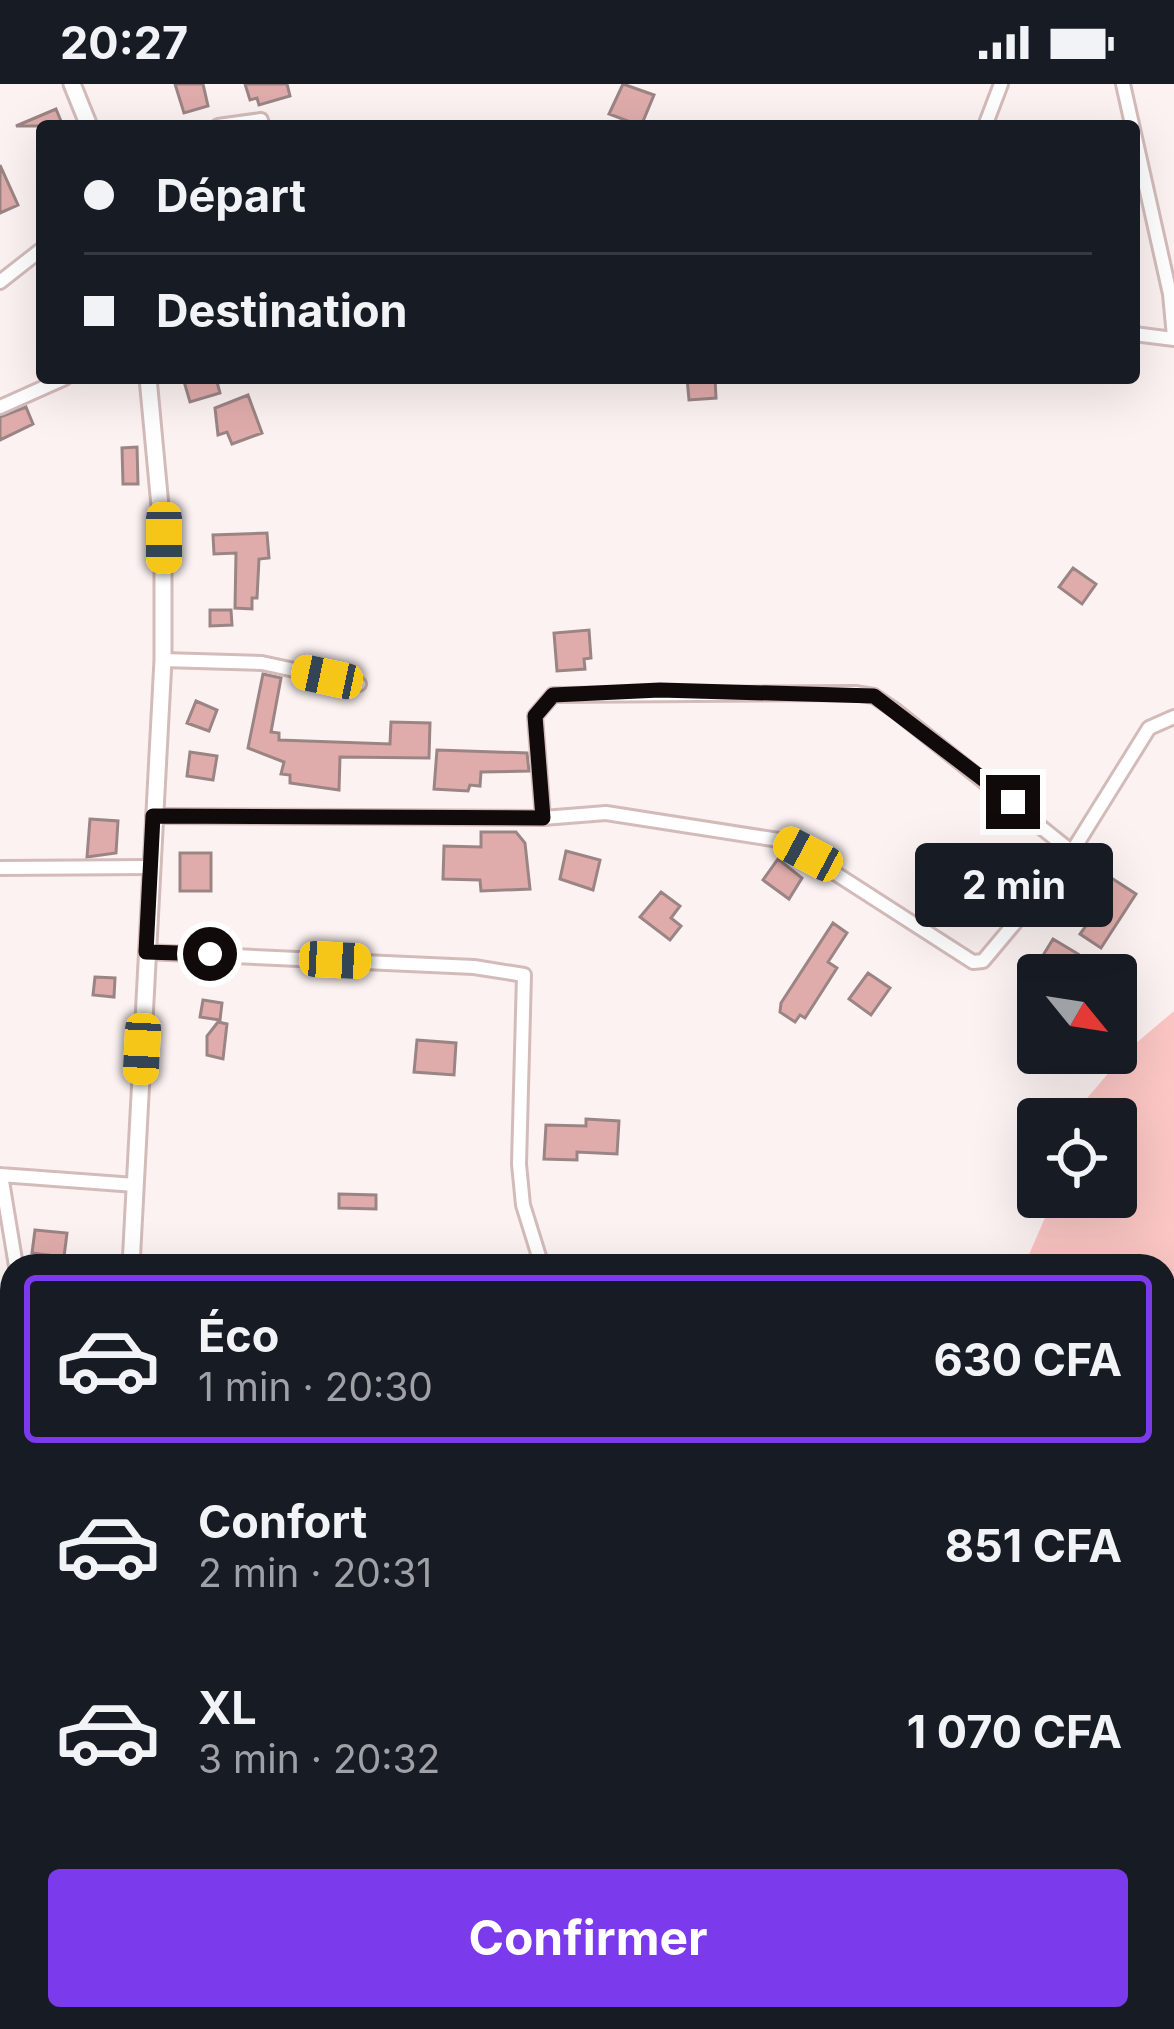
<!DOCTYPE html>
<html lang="fr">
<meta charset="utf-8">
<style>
body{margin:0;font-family:Inter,sans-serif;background:#20242c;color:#f1f3f6;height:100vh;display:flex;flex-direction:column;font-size:45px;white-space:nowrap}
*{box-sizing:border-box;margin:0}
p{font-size:39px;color:#9ea1a6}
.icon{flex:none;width:66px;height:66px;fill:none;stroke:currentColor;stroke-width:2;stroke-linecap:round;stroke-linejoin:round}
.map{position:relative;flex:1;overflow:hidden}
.panel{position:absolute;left:0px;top:1170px;width:1176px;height:777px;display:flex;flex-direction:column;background:#171b24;border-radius:36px 36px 0 0;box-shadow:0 12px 48px #0002}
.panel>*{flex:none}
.guide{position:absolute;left:36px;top:36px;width:1104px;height:264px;border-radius:12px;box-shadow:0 12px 48px #0002;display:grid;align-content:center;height:264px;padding:0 48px;background:#171b24}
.needle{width:78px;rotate:120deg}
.buttons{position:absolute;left:1017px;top:870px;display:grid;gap:24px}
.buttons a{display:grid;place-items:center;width:120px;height:120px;border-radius:12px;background:#171b24;box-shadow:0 12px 48px #0002;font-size:60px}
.end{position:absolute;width:54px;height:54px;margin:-27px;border:15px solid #110a0a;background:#fff;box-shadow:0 0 0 6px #fff}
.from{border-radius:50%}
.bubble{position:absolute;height:84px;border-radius:12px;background:#171b24;box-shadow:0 12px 48px #0002;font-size:39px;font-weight:700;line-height:84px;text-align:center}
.car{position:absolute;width:36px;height:72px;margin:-36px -18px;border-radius:15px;box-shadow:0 0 9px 3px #0007;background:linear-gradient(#f5c518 24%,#345 0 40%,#f5c518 0 76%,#345 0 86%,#f5c518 0)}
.guide b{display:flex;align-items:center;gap:42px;height:114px;font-size:45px}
.guide b+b{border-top:3px solid #363941}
.guide i{width:30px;height:30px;background:#f1f3f6}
ul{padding:21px 0 0;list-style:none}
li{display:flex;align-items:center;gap:36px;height:168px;margin:0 24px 18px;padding:0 24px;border:6px solid transparent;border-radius:12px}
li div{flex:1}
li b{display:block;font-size:45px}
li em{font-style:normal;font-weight:700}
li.active{border-color:#7c3aed}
li>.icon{width:108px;height:108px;stroke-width:1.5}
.action{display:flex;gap:24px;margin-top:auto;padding:24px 48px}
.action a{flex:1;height:138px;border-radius:12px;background:#7c3aed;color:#fff;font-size:48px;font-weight:700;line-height:138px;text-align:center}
.status{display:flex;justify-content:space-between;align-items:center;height:84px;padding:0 60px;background:#171b24;direction:ltr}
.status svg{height:33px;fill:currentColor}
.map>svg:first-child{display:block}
.green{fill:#fbc6c4}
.building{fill:#dfacab;stroke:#9b8584;stroke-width:3}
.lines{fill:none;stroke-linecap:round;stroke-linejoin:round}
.minor-casing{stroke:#d3bbba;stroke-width:18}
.tertiary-casing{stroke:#d3bbba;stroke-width:21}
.minor{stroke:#fff;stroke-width:12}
.tertiary{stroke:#fff;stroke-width:15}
.route{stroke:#110a0a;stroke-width:15}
</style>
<div class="status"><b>20:27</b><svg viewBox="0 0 49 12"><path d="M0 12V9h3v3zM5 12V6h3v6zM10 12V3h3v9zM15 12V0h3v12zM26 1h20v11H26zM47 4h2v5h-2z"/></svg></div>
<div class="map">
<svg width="1174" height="1945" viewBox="0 0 1174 1945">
<rect width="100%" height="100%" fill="#fcf2f2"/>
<path class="green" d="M1174 927V1397L1164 1389V1182H1024L1054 1113H1116V1035L1071 1033 1129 965Z
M401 1935H638L635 1945H398Z"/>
<path class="building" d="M175 0H203L208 22 184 29Z
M245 0H287L290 12 259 21 257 14 250 16Z
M623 0 654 11 641 42 609 30Z
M56 25 63 42H16Z
M0 81 18 121 0 129Z
M183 294H216L220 309 190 318Z
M687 294H715L716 314 689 316Z
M248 311 262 349 232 360 227 348 218 351 215 324Z
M26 323 33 340 0 356V333Z
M137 363 138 400H123L122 364Z
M267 449 269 474 259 475 257 514H252V525L235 524 236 469 214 470 213 451Z
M1073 484 1096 500 1082 520 1059 503Z
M210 526H231L232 541 210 542Z
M589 546 591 574 584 575 585 585 557 587 554 549Z
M263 590 281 594 271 648 279 649V656L390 660 391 638 430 639 429 674 340 673 339 706 290 699V691L281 690 284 678 248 664Z
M196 617 217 626 209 647 187 639Z
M437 666 527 669 529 687 481 688 480 702 470 701 468 707 434 705Z
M190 668 217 672 213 696 187 692Z
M90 735 118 737 116 769 87 773Z
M481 748H516L525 759 530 805 481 807 480 796 443 795 444 762 481 763Z
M566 767 600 776 593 806 560 795Z
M180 769H211V807H180Z
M778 775 802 794 789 815 763 796Z
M1099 786 1136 810 1101 864 1080 850 1088 839 1071 829Z
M661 808 680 822 671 834 681 842 670 856 640 833Z
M833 839 847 849 828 878 837 884 805 934 800 931 795 938 780 928 781 919Z
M1053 855 1078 870 1065 891H1031Z
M868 889 890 904 871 931 849 915Z
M95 893 115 894 114 913 93 911Z
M203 916 222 919 220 936 200 933Z
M218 938 227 940 223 975 207 971V952Z
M417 956 456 959 454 991 414 988Z
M586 1035 619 1037 617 1070 577 1068V1076L544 1075 546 1041 586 1042Z
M339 1110 376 1111V1125L339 1124Z
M35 1146 67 1149 64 1173 32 1169Z"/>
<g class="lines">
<defs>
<path id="minor" d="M1123 0 1170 210 1174 253
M218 42 261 36
M985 42 1001 0
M0 198 42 165
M1134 250 1174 255
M0 323 65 294
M163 576 262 579 359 600
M153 732 543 734 606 729 785 757 973 878 983 877 1065 779 1149 644 1174 633
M543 734 535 632 553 611 855 609 874 612 896 627 1072 768
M0 784 150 783
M146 868 474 883 524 891 519 1080 523 1121 542 1182
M0 1091 135 1101
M1 1091 16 1182
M0 1478 12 1480
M1168 1645 1174 1648
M0 1669 12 1674
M1164 1762H1174
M0 1917 12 1923
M122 1935 160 1945"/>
<path id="tertiary" d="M72 0 89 42
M131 1182 163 576V454L148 294
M0 1532 12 1512"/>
</defs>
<use href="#minor" class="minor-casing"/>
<use href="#tertiary" class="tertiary-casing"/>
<use href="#minor" class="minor"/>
<use href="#tertiary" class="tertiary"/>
</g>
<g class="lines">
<path class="route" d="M210 870 146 868 153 732 543 734 535 632 553 611 660 606 874 612 1013 718"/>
</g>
</svg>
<div class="buttons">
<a><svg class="needle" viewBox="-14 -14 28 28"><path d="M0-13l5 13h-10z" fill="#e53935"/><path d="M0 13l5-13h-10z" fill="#9ea1a6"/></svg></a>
<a><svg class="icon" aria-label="locate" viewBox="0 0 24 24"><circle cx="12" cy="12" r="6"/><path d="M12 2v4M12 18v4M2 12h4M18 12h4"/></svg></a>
</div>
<i class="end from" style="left:210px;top:870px"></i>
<i class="end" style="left:1013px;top:718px"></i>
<div class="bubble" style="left:915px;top:759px;width:198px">2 min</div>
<i class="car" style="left:164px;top:454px;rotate:180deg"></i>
<i class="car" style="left:327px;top:593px;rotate:282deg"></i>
<i class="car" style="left:808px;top:770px;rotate:298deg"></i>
<i class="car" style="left:335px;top:876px;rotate:93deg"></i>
<i class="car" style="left:142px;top:965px;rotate:183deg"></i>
<div class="guide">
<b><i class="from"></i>Départ</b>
<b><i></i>Destination</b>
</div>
<section class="panel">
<ul>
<li class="active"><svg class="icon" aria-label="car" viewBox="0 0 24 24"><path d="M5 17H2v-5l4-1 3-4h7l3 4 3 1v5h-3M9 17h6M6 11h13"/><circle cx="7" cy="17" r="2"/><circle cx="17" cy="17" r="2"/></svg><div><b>Éco</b><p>1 min · 20:30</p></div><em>630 CFA</em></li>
<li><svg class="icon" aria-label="car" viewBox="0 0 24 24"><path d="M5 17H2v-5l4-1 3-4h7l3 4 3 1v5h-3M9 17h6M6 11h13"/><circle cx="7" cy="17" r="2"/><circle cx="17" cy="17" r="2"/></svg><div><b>Confort</b><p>2 min · 20:31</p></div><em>851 CFA</em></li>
<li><svg class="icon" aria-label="car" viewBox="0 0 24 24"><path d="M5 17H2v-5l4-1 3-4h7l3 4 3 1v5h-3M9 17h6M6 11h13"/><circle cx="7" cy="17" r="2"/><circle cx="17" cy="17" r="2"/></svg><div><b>XL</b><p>3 min · 20:32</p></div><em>1 070 CFA</em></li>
</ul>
<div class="action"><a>Confirmer</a></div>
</section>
</div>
